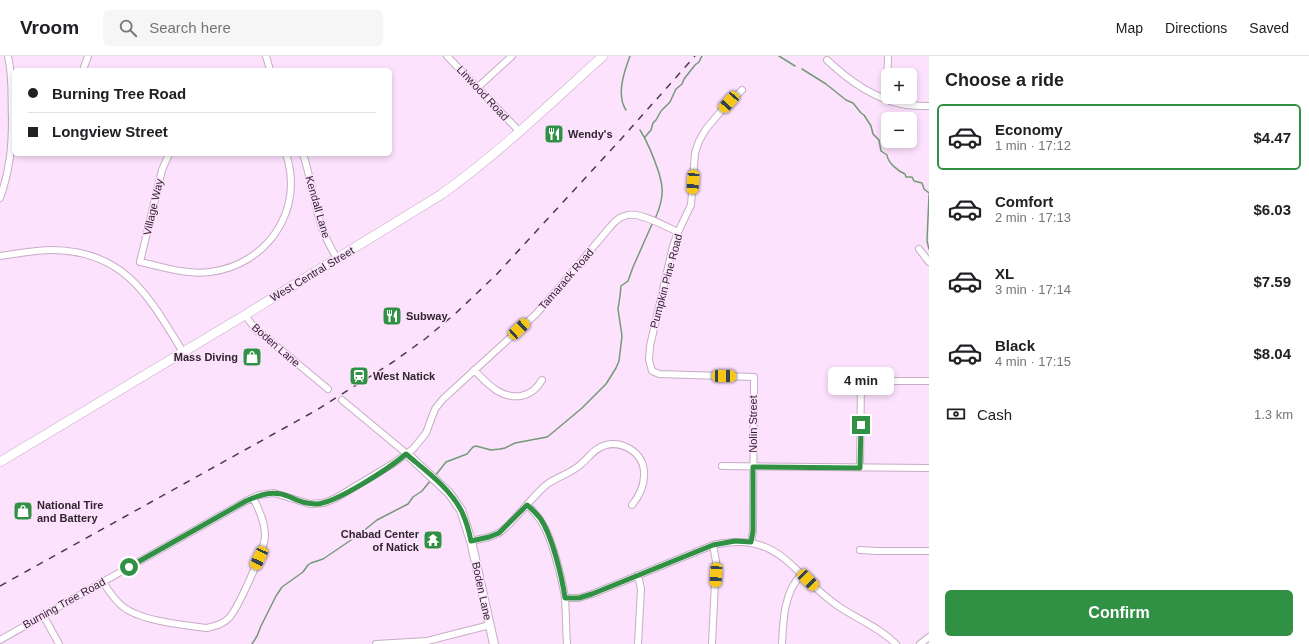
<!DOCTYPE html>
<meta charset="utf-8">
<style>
body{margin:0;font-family:Arial,sans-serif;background:#f6f6f6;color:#202124;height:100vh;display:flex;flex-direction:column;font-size:15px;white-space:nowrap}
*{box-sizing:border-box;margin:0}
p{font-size:13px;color:#757577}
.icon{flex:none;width:22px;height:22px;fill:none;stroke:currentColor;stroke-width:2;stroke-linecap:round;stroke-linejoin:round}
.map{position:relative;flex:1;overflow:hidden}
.details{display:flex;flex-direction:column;background:#fff;width:380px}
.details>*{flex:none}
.hud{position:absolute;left:12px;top:12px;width:380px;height:88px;border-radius:6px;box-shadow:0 2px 6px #0003;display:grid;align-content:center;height:88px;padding:0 16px;background:#fff}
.fabs{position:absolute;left:881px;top:12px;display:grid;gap:8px}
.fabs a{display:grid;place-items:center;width:36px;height:36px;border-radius:6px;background:#fff;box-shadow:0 2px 6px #0003;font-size:20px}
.end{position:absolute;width:18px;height:18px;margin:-9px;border:5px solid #309043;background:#fff;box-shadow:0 0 0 2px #fff}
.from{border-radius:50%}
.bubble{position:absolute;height:28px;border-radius:6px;background:#fff;box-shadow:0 2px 6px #0003;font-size:13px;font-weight:700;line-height:28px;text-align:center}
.car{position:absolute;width:12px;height:24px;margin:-12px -6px;border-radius:5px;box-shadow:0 0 3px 1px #0007;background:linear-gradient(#f5c518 24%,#345 0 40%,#f5c518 0 76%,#345 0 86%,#f5c518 0)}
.hud b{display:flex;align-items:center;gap:14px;height:38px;font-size:15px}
.hud b+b{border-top:1px solid #e0e0e0}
.hud i{width:10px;height:10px;background:#202124}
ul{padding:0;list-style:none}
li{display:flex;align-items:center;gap:12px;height:66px;margin:0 8px 6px;padding:0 8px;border:2px solid transparent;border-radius:6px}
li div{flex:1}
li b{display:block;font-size:15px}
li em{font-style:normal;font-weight:700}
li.active{border-color:#309043}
li>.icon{width:36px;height:36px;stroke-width:1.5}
h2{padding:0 16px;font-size:18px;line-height:48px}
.pay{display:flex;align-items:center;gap:10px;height:44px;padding:0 16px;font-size:15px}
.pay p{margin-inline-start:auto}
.action{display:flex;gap:8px;margin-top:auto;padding:8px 16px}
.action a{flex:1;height:46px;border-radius:6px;background:#309043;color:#fff;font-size:16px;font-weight:700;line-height:46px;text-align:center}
header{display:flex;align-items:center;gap:24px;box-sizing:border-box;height:56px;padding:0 20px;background:#fff;border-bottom:1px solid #e0e0e0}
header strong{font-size:19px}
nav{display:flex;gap:22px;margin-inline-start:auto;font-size:14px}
.search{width:280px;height:36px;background:#f6f6f6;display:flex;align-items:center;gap:10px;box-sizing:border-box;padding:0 14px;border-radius:6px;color:#757577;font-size:15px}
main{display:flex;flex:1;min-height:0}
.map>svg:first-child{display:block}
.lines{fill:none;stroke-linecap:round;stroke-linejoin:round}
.stream{stroke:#749977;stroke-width:1.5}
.minor-casing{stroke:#c7acc6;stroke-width:8}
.tertiary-casing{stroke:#c7acc6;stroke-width:10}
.secondary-casing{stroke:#c7acc6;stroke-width:10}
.minor{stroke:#fff;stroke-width:6}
.tertiary{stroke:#fff;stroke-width:8}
.secondary{stroke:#fff;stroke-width:9}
.rail{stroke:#493c49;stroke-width:1.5;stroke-dasharray:7 7;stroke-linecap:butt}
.route{stroke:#309043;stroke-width:5}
.labels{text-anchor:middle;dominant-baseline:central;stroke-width:3;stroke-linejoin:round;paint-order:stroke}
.street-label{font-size:11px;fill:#30252f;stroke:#fde2fd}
.poi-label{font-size:11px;font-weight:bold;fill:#30252f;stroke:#fde2fd;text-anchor:start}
</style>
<header>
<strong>Vroom</strong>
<div class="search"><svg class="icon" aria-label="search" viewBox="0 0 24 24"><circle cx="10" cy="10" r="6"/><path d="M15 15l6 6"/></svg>Search here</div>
<nav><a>Map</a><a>Directions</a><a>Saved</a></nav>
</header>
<main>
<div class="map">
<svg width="929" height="588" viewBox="0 0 929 588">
<rect width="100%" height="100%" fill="#fde2fd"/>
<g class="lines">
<path class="stream" d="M779 0 795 10
M802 13 826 28 846 44 853 47 861 57 864 59 871 70 873 78 879 84 881 95 887 99C888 107 898 115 905 118L906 121H912L914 125 922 127 924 133 929 137
M626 54C616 39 624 16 630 0
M640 74C649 88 654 102 659 117 660 122 662 127 662 132 663 142 659 154 655 163
M645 81 651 74 653 67 656 64 661 55 670 46 676 33 682 28 684 23 695 9 699 6 702 0
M929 139 927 185 929 193
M435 420 446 406 467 398 473 391 476 390 491 394 500 393 505 392 515 387 547 381 551 378 582 352 606 328 616 312 619 305 622 280 618 253 620 240 621 230 628 225 633 211 653 166
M252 588 257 580 261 570 276 540 282 531 303 516 308 509 311 507 323 503 357 480 377 464 408 448 413 441 422 435 431 424"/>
<defs>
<path id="minor" d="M8 0C13 21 11 41 12 62L14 60
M266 0 270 14
M447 0 519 75
M827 4C847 23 874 42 901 48 910 50 920 50 929 50
M83 14 88 0
M478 31 512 0
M742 34 722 54 706 73 699 85 695 97 691 149 678 176 673 190 650 290 649 304 652 315 659 318 754 321 753 475 751 486
M886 43 887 36 888 0
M169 98 162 114 140 206C163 211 186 219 210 216 267 209 305 154 286 98
M303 98C315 134 315 169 337 202
M0 142C10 114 12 91 12 62
M919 193 929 206
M0 200C17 198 34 194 51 194 125 194 149 241 183 296
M245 259 256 274 263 279 328 333
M474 314C487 327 500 343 521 340 531 338 537 333 542 324
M342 344 407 398
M722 410 929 412
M860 412 861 325H929
M527 449C543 463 549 479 555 499 559 513 563 527 565 542 566 557 566 573 567 588
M471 485 489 481 499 477C517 463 529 444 546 429 556 421 570 418 580 409 589 402 594 392 606 389 614 387 623 389 630 393 651 406 646 432 632 449
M860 494 877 495H929
M638 519 641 533 638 588
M103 526C108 534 114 543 122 550 140 565 183 569 207 572 216 570 223 568 229 562 238 552 265 493 265 480 265 467 259 453 253 442
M565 542H579L592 538 713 489C781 474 791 518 838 550 857 563 879 571 896 588
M43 559 59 588
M0 584 246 445 259 439 274 437 310 448 324 447 336 442 394 407 413 393 426 377 435 353 443 343 536 258 558 233 610 171C614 166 621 160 628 159 640 156 667 171 678 176
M376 588 427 585 490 569
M712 588 716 505 713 489
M782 588C783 565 784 535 802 518
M920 588 929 581"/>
<path id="tertiary" d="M407 398 449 437 461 454 471 485 494 588"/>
<path id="secondary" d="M0 406 245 259 442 138C499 97 551 47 603 0"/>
</defs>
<use href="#minor" class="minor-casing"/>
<use href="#tertiary" class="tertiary-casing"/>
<use href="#secondary" class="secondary-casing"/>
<use href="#minor" class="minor"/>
<use href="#tertiary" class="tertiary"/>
<use href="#secondary" class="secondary"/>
<path class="rail" d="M0 530 315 355 393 306 425 283 456 257 496 219 622 82 695 0"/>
</g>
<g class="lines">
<path class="route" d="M129 511 246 445C261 438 274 434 290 441 298 445 307 448 316 448 335 448 391 411 406 398 426 415 450 432 462 456 466 465 469 475 471 485L489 481 499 477 527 449C532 453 536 457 540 462 552 479 562 521 565 542H579L592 538 713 489 735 485 751 486 753 475V411L860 412 861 369"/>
</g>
<defs>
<symbol id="restaurant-square" viewBox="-11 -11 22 22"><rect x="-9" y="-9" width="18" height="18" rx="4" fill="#309043" stroke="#fde2fd"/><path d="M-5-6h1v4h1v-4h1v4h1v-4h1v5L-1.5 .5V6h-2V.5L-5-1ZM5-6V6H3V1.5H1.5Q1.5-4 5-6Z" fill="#fff"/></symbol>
<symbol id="shop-square" viewBox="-11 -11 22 22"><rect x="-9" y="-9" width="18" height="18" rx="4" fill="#309043" stroke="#fde2fd"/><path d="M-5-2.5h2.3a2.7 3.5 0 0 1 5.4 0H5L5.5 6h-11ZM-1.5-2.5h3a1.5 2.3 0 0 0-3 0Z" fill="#fff"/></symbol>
<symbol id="station-square" viewBox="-11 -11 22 22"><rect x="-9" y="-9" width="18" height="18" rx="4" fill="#309043" stroke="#fde2fd"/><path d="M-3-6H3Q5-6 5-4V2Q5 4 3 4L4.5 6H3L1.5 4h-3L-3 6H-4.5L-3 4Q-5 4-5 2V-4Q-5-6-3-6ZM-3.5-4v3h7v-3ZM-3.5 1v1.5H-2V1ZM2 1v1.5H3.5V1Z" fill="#fff"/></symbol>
<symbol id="temple-square" viewBox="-11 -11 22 22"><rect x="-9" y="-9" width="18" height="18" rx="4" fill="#309043" stroke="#fde2fd"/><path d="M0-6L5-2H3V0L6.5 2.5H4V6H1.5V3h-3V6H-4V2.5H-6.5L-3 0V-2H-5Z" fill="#fff"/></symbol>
</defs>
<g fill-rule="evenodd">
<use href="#restaurant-square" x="543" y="67" width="22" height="22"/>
<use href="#restaurant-square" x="381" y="249" width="22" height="22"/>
<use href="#shop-square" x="241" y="290" width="22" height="22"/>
<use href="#station-square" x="348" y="309" width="22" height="22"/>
<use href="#shop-square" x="12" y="444" width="22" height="22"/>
<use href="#temple-square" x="422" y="473" width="22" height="22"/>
</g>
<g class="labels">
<g class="street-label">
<text transform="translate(483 37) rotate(47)">Linwood Road</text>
<text transform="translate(153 151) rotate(-77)">Village Way</text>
<text transform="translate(318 151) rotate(74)">Kendall Lane</text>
<text transform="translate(312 218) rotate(-31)">West Central Street</text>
<text transform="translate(566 223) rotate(-49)">Tamarack Road</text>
<text transform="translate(666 225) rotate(-75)">Pumpkin Pine Road</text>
<text transform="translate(276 289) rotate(41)">Boden Lane</text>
<text transform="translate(753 368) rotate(-90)">Nolin Street</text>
<text transform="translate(482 535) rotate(78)">Boden Lane</text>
<text transform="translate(64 547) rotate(-29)">Burning Tree Road</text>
</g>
<g class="poi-label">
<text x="568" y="78">Wendy's</text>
<text x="406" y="260">Subway</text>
<text x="238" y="301" text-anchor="end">Mass Diving</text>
<text x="373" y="320">West Natick</text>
<text x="37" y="449">National Tire<tspan x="37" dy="13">and Battery</tspan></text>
<text x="419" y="478" text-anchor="end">Chabad Center<tspan x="419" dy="13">of Natick</tspan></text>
</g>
</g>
</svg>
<div class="fabs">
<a>+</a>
<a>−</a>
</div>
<i class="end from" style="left:129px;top:511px"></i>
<i class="end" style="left:861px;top:369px"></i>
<div class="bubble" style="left:828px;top:311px;width:66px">4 min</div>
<i class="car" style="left:729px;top:46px;rotate:222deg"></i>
<i class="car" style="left:693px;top:126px;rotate:184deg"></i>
<i class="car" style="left:519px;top:273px;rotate:47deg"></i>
<i class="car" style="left:724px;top:320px;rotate:91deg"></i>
<i class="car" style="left:259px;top:502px;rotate:205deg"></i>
<i class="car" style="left:716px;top:519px;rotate:183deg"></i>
<i class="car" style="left:808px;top:524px;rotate:135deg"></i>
<div class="hud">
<b><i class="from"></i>Burning Tree Road</b>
<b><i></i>Longview Street</b>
</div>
</div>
<section class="details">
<h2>Choose a ride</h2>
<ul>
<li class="active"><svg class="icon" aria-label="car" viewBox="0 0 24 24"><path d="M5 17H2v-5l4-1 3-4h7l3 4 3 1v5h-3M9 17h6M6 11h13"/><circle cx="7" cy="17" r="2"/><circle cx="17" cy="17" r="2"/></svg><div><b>Economy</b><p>1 min · 17:12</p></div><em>$4.47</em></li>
<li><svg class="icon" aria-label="car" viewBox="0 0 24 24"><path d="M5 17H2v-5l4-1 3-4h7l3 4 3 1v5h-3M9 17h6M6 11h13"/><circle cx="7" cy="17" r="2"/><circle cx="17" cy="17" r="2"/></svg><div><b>Comfort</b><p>2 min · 17:13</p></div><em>$6.03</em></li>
<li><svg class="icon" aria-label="car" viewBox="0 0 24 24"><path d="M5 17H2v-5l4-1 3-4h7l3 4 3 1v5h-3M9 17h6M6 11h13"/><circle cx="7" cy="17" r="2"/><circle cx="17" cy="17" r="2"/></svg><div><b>XL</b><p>3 min · 17:14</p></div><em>$7.59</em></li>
<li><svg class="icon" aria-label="car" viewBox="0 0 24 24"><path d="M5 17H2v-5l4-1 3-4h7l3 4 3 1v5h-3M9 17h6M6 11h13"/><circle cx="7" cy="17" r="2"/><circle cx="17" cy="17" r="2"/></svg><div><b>Black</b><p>4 min · 17:15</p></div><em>$8.04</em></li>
</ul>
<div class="pay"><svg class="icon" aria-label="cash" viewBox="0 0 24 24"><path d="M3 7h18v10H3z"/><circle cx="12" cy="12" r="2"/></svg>Cash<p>1.3 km</p></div>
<div class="action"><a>Confirm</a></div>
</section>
</main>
